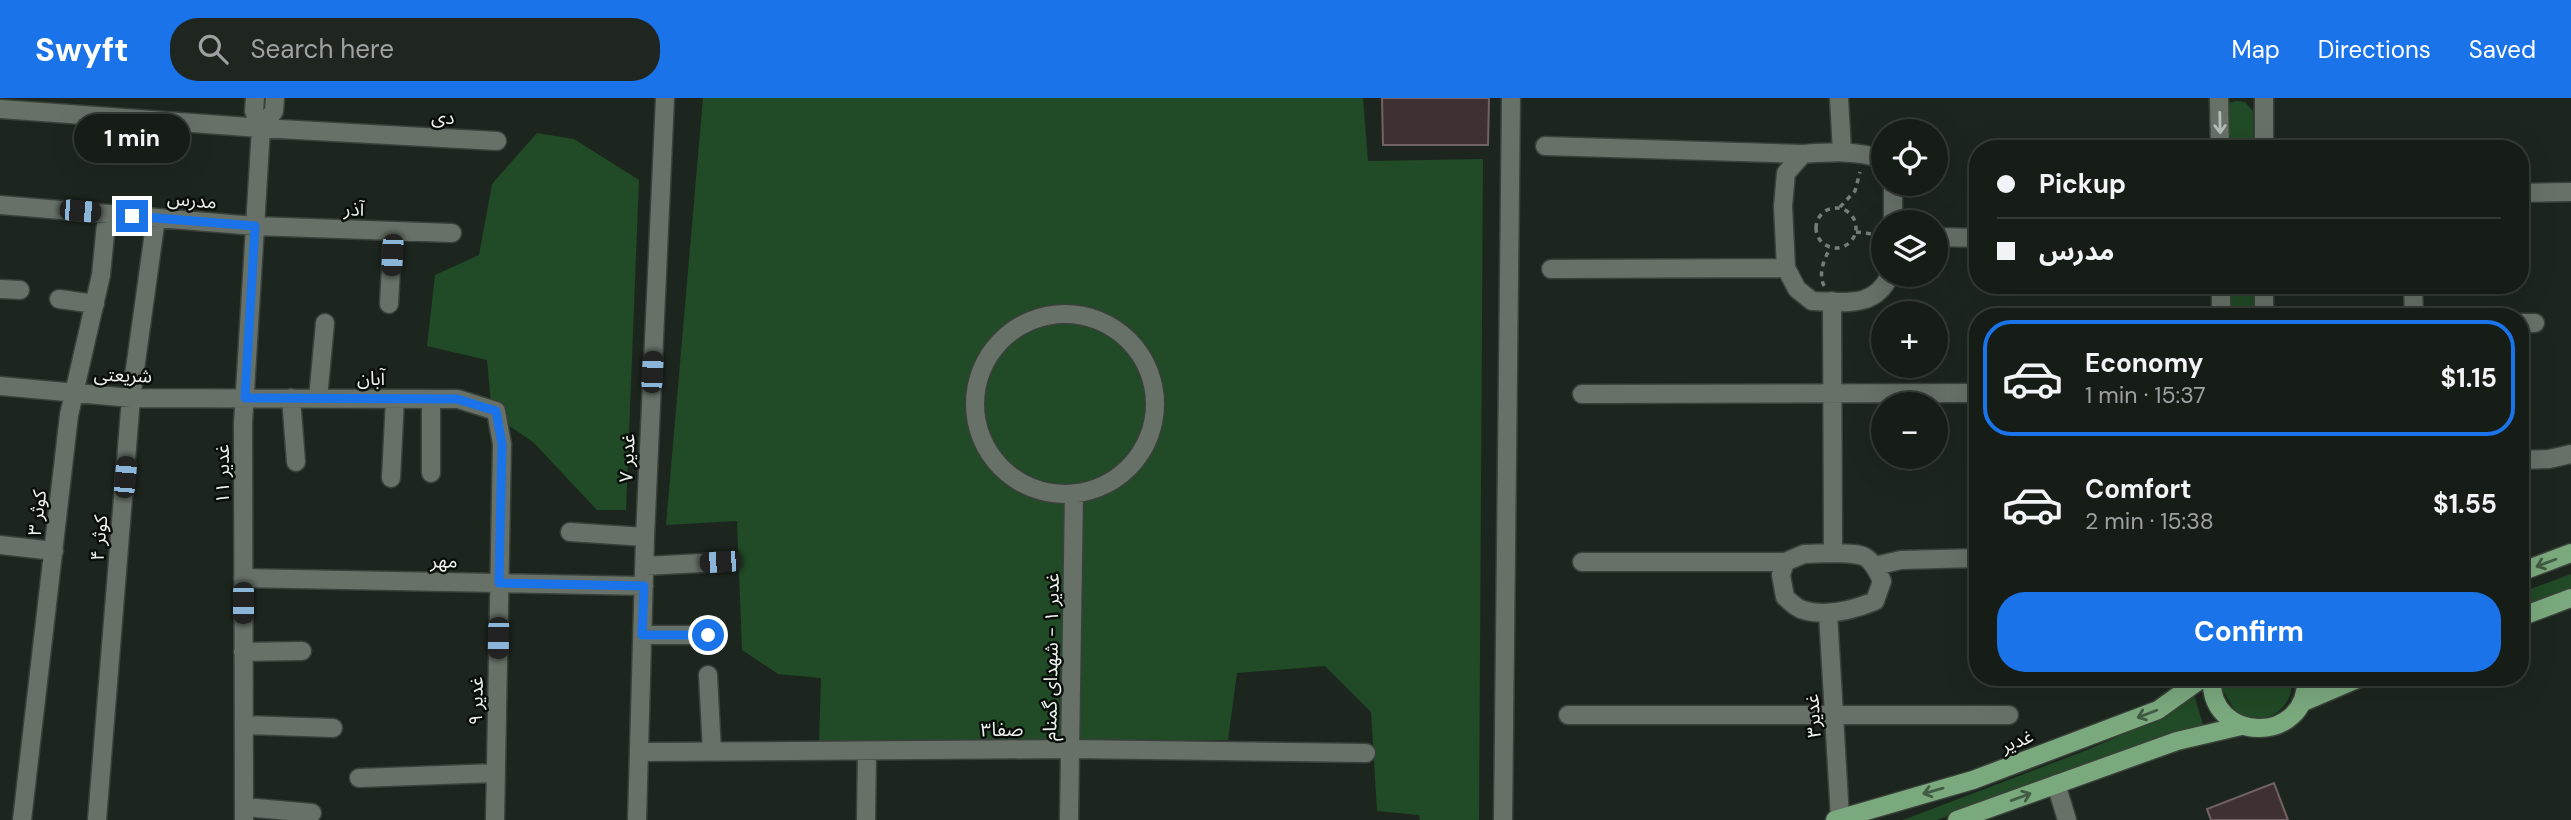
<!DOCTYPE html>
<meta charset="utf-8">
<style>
body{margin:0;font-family:"DM Sans","Noto Sans Arabic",sans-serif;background:#1f251f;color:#f1f3f6;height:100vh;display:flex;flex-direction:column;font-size:26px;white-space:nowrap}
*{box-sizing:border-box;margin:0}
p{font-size:23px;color:#9ea1a1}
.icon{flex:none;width:38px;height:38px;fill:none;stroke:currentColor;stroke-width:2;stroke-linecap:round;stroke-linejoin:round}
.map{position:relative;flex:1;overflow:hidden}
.details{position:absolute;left:1969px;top:210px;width:560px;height:378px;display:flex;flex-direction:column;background:#161c16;border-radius:28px;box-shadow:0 7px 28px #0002,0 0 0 2px #353a35}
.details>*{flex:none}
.hud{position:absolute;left:1969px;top:42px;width:560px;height:154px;border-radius:28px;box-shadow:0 7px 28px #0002,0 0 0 2px #353a35;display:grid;align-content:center;height:154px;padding:0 28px;background:#161c16}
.fabs{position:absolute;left:1871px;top:21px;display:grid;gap:14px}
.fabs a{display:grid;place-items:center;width:77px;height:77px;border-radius:50%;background:#161c16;box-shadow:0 7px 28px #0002,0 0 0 2px #353a35;font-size:35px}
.end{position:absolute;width:32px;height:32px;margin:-16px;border:9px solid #1a73e8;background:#fff;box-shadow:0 0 0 4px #fff}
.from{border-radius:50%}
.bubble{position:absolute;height:49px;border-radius:24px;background:#161c16;box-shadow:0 7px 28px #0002,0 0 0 2px #353a35;font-size:23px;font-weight:700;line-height:49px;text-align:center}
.car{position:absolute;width:21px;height:42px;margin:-21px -10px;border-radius:9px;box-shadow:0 0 5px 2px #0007;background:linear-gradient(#222 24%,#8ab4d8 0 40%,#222 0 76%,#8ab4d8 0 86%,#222 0)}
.hud b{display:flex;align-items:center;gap:24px;height:66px;font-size:26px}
.hud b+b{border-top:2px solid #353a35}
.hud i{width:18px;height:18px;background:#f1f3f6}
ul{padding:12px 0 0;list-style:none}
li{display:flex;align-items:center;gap:21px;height:116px;margin:0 14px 10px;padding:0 14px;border:4px solid transparent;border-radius:28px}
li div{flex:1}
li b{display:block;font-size:26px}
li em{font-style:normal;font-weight:700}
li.current{border-color:#1a73e8}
li>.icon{width:63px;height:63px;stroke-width:1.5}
.action{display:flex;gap:14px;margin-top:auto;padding:14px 28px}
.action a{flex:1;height:80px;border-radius:28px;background:#1a73e8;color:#fff;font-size:28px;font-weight:700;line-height:80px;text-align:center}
header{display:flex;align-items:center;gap:42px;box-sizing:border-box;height:98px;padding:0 35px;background:#1a73e8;color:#fff}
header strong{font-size:33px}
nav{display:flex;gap:38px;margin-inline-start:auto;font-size:24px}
.search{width:490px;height:63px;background:#1f251f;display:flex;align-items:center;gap:18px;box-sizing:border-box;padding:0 24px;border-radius:28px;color:#9ea1a1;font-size:26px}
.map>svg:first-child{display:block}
.green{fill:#214a26}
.building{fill:#3f3133;stroke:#726263;stroke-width:2}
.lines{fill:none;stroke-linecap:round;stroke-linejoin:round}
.minor-casing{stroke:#39413a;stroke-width:21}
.major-casing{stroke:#39413a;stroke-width:21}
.path{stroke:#757d76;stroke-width:3.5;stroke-dasharray:5 5;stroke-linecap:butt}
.minor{stroke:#677167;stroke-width:18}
.major{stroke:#7ba97e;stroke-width:18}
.oneway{stroke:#b7beb7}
.oneway2{stroke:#425c44}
.route{stroke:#1a73e8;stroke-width:9}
.labels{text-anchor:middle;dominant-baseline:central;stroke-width:5;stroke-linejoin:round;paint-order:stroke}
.street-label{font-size:19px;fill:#ecf2ec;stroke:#0a0e0a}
</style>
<header>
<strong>Swyft</strong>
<div class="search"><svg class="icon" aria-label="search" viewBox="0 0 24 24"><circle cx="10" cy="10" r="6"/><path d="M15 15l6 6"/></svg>Search here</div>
<nav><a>Map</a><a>Directions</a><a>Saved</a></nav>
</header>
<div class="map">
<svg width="2571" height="722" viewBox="0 0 2571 722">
<rect width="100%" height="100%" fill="#1d261e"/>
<path class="green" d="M703 0H1363L1368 63 1483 61 1479 722H1420L1419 717 1377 713 1371 614 1325 568 1237 575 1228 642 819 644 821 580 778 576 742 552 737 423 666 427Z
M2236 3 2245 4 2253 13 2254 51H2224L2225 6Z
M537 35 574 41 639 82 626 412H597L533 344 492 316 487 262 427 248 435 177 479 157 492 86Z
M2224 187H2256V219H2224Z
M2571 476V490L2520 509V495Z
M2222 579H2290C2297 602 2276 622 2254 621 2249 620 2242 617 2237 616L2222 591Z
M2194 596 2203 627 2154 641 1937 722H1903L2087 652 2151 624Z"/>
<path class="building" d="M1382 0H1489L1488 47H1383Z
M2274 685 2288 722H2211L2207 711Z"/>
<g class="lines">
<defs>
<path id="minor" d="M255 0 254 13 261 30 274 13 275 0
M1839 0 1842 53
M2219 0 2220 51
M0 11 261 30 497 43
M1545 48 1803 56
M2264 51V0
M1883 61C1855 52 1831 54 1803 56L1786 75 1783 108 1786 170 1797 191 1812 203C1844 204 1875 211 1890 177
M1893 86V124
M2520 95 2571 94
M0 107 255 128 452 135
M1936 139 1978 140
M1551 171 1786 170
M2264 187V219
M2413 187 2414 219
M0 191 20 192
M59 201 95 206
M1832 203 1833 455
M389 206 393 133
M975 306a90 90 0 1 1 180 0a90 90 0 1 1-180 0Z
M2221 219V187
M2520 225H2535
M0 288 131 300 458 301 496 313 502 346 495 722
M1582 296 1978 295
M291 300 296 364
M318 300 325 225
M2520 362 2549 361 2571 356
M431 375V301
M391 380 395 301
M570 434 645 439
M0 447 54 453
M1833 455C1863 456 1869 454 1882 483L1875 503C1853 512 1826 519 1803 512 1796 510 1790 504 1785 499L1781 477 1785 464 1804 456Z
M1582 464H1785
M645 468 720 464
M1875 468 1901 462 1978 460
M243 480 644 488
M1828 515 1840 720
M642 537H708
M243 554 302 553
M708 577 712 654
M1568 617H2009
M244 627 333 630
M639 654 1071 651 1366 655
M359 680 496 675
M2056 686 2067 722
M244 709 312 715
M22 722 69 317 101 177 107 116
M97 722 131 300 156 120
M244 722 243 326 261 30
M637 722 645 439 665 0
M866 722 867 653
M1069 722 1074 396
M1503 722 1511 0"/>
<path id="major" d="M2520 474 2571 455
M2520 519 2571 500
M2212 579C2207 646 2310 648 2306 579
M2301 605 2362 579
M1835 722 1973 682 2158 612 2204 579
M1957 722 2177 643 2241 628"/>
</defs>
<use href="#minor" class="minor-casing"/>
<use href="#major" class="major-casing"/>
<path class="path" d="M1840 109 1855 93 1860 74
M1816 130a20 20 0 1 1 40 0a20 20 0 1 1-40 0Z
M1856 134 1882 137
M1824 188C1818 175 1824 162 1830 150"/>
<use href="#minor" class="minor"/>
<use href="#major" class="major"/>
</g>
<defs><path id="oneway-shaft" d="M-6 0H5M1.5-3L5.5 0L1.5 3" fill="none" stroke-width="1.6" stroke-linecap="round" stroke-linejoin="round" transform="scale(1.75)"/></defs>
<use class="oneway" href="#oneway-shaft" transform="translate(2220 25) rotate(89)"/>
<g class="oneway2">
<use href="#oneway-shaft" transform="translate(2546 465) rotate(159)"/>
<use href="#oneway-shaft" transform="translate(2147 616) rotate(159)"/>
<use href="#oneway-shaft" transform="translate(1933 693) rotate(164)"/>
<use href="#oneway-shaft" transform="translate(2021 699) rotate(-20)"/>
</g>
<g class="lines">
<path class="route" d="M132 118 255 128 245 300 457 301 496 313 502 346 499 485 644 488 642 537H708"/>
</g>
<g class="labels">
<g class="street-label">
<text transform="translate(443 19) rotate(3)">دی</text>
<text transform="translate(192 102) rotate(5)">مدرس</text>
<text transform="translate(354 111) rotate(2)">آذر</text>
<text transform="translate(123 277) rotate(2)">شریعتی</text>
<text x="371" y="280">آبان</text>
<text transform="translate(627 360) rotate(-87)">غدیر ۷</text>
<text transform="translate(222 376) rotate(-90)">غدیر ۱۱</text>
<text transform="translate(37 415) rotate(-83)">کوثر ۳</text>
<text transform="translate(99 440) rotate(-85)">کوثر ۴</text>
<text transform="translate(444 463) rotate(1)">مهر</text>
<text transform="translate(1051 559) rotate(-89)">غدیر ۱ - شهدای گمنام</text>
<text transform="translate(476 603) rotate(-89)">غدیر ۹</text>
<text transform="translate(1813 618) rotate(-93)">غدیر۳</text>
<text x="1002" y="631">صفا۳</text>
<text transform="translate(2017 643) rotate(-21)">غدیر</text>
</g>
</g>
</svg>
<div class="fabs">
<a><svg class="icon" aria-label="locate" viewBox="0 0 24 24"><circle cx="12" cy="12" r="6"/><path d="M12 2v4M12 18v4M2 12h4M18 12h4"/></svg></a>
<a><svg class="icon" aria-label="layers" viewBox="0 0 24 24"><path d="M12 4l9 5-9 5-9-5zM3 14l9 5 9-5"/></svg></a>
<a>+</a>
<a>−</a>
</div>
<i class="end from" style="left:708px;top:537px"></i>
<i class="end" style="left:132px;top:118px"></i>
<div class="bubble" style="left:74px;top:16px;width:116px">1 min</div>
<i class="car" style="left:80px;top:113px;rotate:95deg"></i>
<i class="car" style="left:392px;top:157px;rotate:183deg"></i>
<i class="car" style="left:652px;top:274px;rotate:3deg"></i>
<i class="car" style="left:125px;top:379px;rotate:5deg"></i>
<i class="car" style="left:720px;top:464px;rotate:267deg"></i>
<i class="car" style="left:243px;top:505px;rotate:180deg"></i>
<i class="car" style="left:498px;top:540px;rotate:181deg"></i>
<div class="hud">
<b><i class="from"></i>Pickup</b>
<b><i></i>مدرس</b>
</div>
<section class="details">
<ul>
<li class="current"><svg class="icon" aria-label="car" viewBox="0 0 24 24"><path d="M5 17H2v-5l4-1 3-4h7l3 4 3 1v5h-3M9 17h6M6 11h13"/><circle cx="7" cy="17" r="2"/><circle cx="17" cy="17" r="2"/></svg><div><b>Economy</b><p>1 min · 15:37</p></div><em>$1.15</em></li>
<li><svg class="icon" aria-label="car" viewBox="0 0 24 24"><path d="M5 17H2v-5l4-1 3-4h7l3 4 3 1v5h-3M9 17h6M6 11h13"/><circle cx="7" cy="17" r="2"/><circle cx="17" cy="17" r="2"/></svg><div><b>Comfort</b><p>2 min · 15:38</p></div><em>$1.55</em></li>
</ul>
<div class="action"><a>Confirm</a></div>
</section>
</div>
